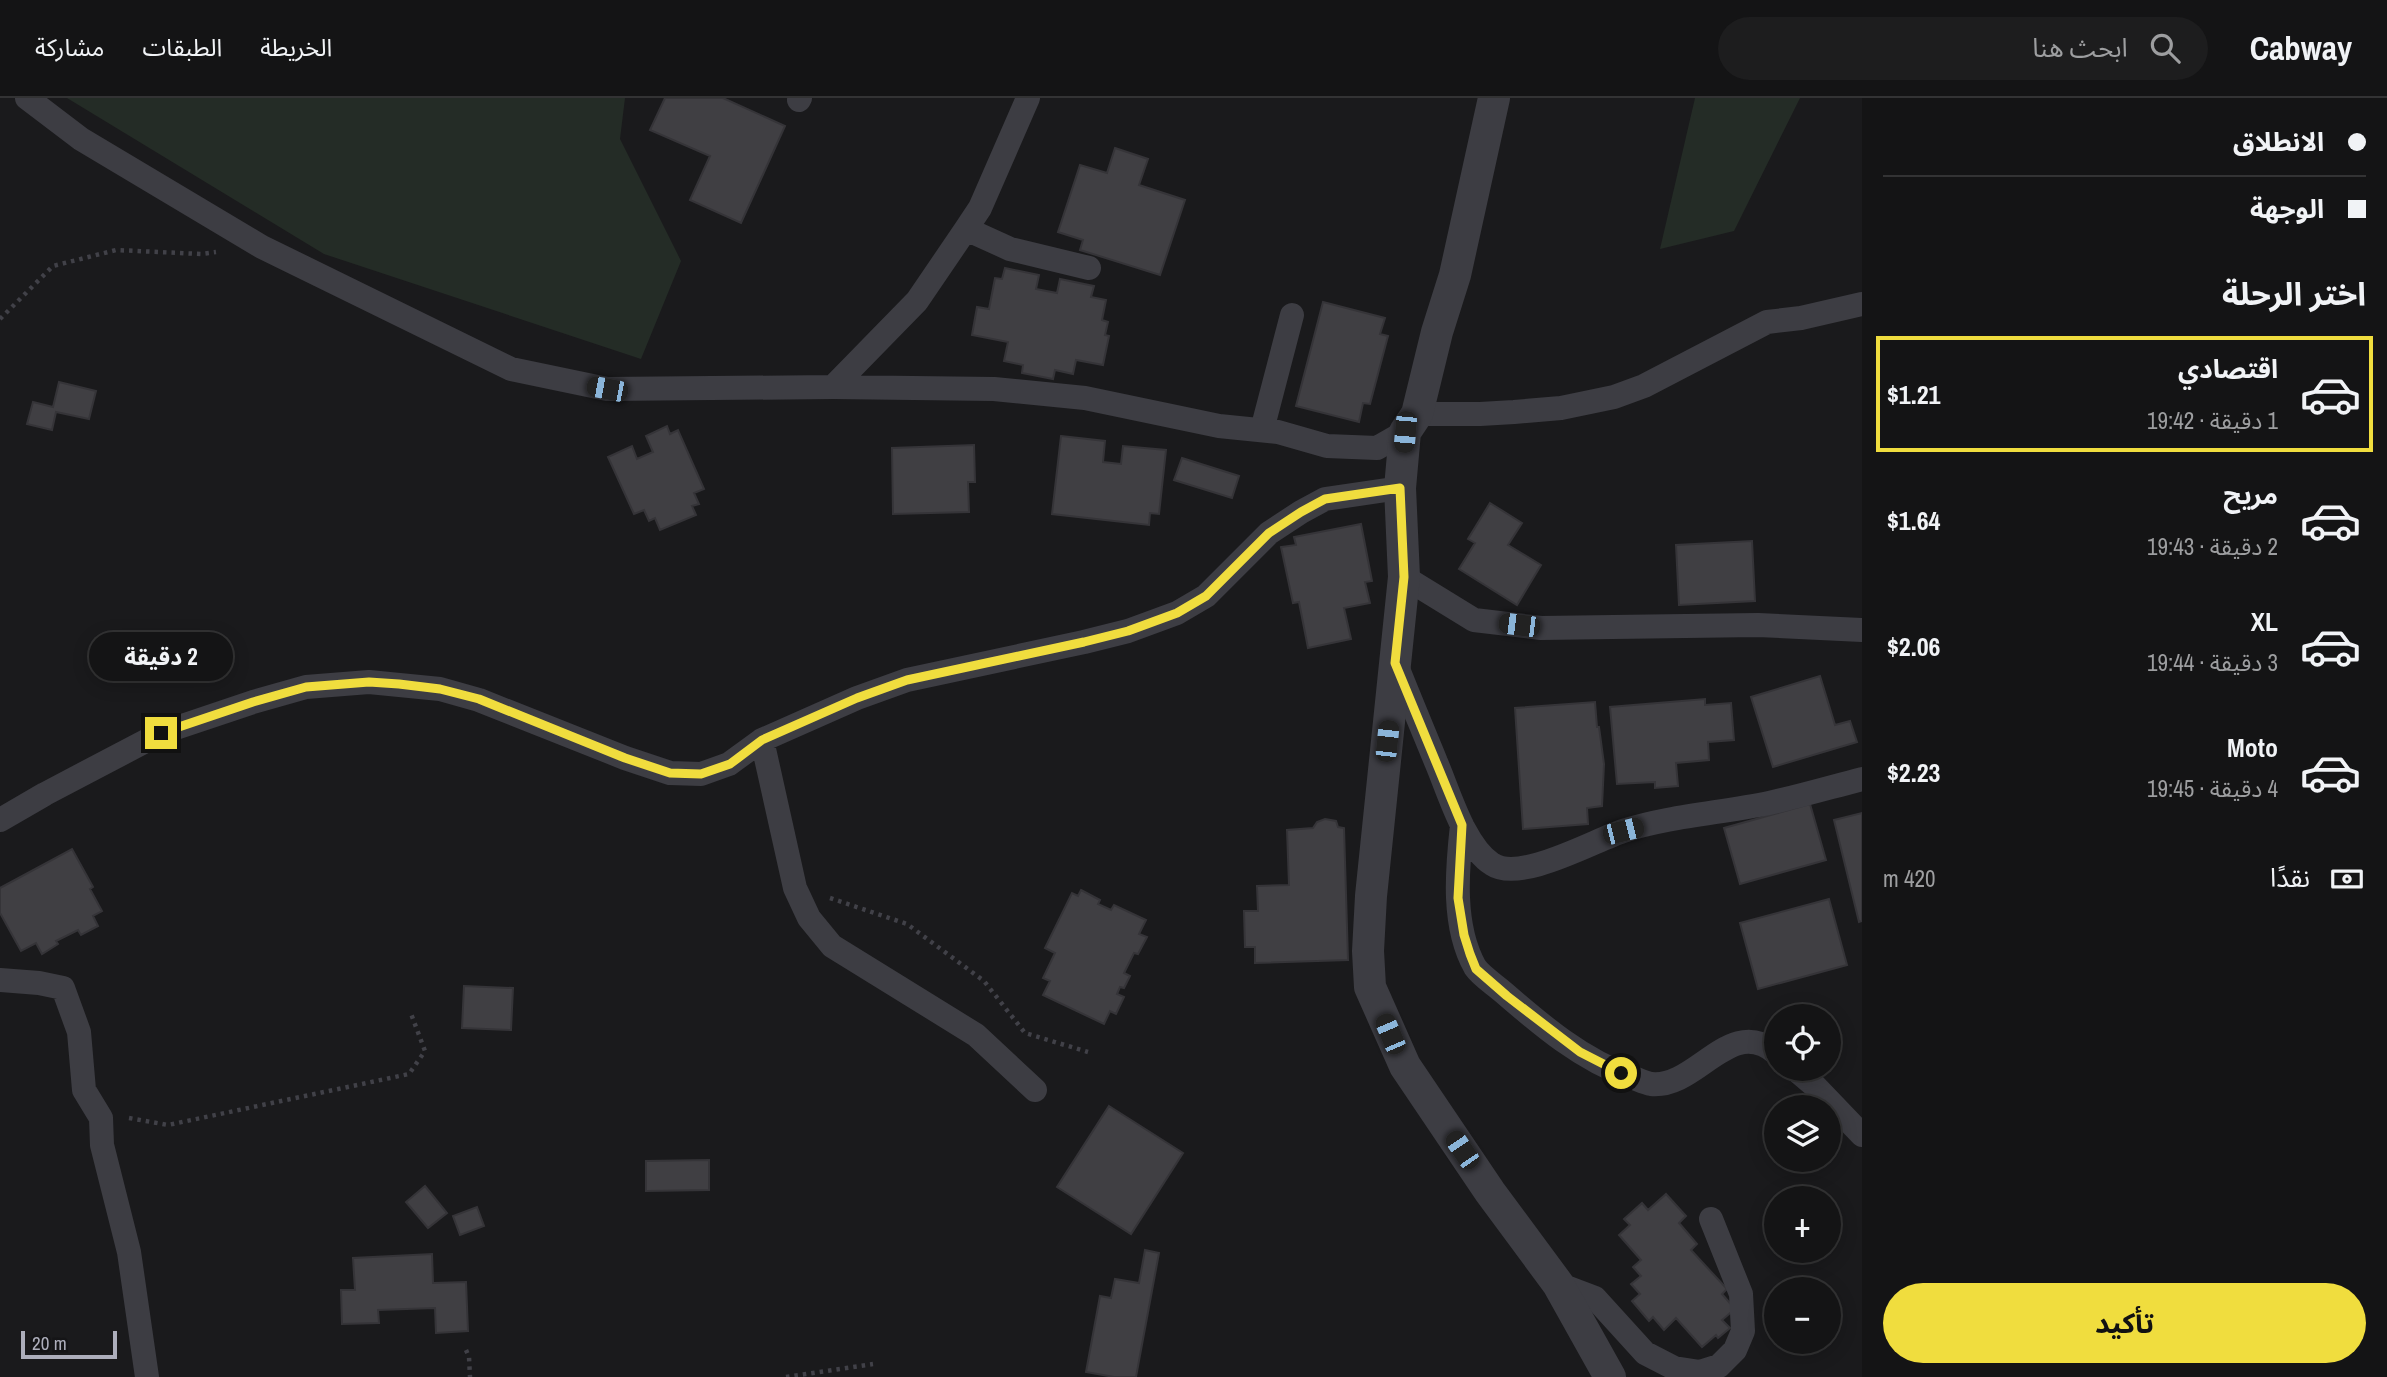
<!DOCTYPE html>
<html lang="ar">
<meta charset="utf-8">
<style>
body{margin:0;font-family:"Archivo Narrow","Noto Sans Arabic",sans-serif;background:#1d1d1e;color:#f1f3f6;direction:rtl;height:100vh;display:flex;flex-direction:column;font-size:26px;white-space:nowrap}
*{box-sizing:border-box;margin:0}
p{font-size:23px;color:#9d9ea0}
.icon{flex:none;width:38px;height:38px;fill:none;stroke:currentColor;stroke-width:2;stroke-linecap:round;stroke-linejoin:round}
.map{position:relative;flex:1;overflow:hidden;direction:ltr}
.panel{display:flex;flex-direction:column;background:#141415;width:525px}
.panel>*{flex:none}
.guide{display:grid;align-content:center;height:154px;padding:0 21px;background:#141415}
.controls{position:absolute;left:1764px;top:906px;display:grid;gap:14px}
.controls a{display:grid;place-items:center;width:77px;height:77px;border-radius:50%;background:#141415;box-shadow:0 4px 18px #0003,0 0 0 2px #333334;font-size:35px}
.scale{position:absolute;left:21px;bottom:18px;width:96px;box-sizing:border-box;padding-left:7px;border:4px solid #adaebb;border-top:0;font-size:19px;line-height:24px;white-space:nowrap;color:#adaebb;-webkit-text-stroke:5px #151517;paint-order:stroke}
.end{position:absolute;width:32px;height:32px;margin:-16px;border:9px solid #f0dd3e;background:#111;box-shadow:0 0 0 4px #111}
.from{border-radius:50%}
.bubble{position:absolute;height:49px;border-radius:24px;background:#141415;box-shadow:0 4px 18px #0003,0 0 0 2px #333334;font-size:23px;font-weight:700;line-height:49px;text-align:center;direction:rtl}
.car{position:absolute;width:21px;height:42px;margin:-21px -10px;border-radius:9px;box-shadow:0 0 5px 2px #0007;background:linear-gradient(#222 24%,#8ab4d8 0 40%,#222 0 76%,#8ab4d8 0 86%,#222 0)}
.guide b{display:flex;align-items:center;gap:24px;height:66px;font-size:26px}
.guide b+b{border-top:2px solid #333334}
.guide i{width:18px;height:18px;background:#f1f3f6}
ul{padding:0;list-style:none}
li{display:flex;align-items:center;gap:21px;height:116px;margin:0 14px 10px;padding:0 7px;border:4px solid transparent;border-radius:0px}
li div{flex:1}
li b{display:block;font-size:26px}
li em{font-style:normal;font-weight:700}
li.active{border-color:#f0dd3e}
li>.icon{width:63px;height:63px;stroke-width:1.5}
h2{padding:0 21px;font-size:32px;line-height:84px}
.pay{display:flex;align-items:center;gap:18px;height:77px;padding:0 21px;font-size:26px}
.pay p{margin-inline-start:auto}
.action{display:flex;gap:14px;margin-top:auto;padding:14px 21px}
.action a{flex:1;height:80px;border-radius:42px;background:#f0dd3e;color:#111;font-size:28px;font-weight:700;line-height:80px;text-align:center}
header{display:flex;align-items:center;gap:42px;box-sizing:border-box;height:98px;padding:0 35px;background:#141415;border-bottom:2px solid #333334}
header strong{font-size:33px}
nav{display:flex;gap:38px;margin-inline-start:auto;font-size:24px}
.search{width:490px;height:63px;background:#1d1d1e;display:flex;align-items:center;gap:18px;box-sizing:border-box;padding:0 24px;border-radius:38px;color:#9d9ea0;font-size:26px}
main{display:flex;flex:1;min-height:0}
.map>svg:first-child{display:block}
.green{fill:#242c26}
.building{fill:#403f43;stroke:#353438;stroke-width:2}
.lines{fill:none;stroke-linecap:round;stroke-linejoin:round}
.path{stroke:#414148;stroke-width:4.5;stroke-dasharray:3.5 5;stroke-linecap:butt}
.minor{stroke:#3d3d43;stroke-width:24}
.tertiary{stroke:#3d3d43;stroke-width:32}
.route{stroke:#f0dd3e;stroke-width:9}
</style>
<header>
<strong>Cabway</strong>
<div class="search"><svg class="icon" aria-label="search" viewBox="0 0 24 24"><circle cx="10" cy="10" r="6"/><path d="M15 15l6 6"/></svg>ابحث هنا</div>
<nav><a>الخريطة</a><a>الطبقات</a><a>مشاركة</a></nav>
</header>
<main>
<section class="panel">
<div class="guide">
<b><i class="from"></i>الانطلاق</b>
<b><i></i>الوجهة</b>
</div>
<h2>اختر الرحلة</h2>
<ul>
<li class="active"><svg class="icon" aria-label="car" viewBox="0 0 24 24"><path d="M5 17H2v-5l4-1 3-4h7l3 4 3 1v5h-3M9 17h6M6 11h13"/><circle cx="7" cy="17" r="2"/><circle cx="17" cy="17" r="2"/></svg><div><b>اقتصادي</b><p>1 دقيقة · 19:42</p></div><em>$1.21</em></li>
<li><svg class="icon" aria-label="car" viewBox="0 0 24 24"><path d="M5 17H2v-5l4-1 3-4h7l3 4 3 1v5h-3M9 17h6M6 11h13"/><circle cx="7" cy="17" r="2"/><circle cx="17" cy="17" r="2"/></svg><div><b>مريح</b><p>2 دقيقة · 19:43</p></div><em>$1.64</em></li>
<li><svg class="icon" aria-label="car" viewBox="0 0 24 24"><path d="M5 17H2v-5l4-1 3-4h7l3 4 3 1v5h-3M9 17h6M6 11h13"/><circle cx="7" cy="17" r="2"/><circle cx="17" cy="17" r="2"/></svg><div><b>XL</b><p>3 دقيقة · 19:44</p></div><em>$2.06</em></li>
<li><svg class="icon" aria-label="car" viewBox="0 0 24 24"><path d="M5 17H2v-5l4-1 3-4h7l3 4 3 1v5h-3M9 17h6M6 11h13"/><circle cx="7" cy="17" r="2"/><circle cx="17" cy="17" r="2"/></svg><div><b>Moto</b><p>4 دقيقة · 19:45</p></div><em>$2.23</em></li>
</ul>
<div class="pay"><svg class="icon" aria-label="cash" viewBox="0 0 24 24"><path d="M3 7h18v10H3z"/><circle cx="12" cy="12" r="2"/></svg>نقدًا<p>420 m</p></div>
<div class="action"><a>تأكيد</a></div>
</section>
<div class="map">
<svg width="1862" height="1279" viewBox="0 0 1862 1279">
<rect width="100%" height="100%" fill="#1a1a1c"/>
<path class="green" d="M67 0H625L620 41 681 163 641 261 324 156Z
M1695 0H1800L1734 133 1660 151Z"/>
<path class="building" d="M665 0H723L785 28 741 125 690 102 710 58 650 32Z
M1115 50 1148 61 1139 87 1185 102 1160 177 1080 152 1083 142 1058 134 1080 67 1107 75Z
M1005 170 1039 177 1036 191 1057 195 1060 181 1094 188 1091 199 1106 202 1102 222 1108 224 1105 237 1109 238 1103 267 1076 262 1073 276 1055 272 1053 281 1022 275 1023 267 1004 263 1008 244 972 237 977 209 989 211 995 180 1002 181Z
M1323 204 1385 220 1380 236 1388 238 1370 306 1363 305 1359 324 1296 308Z
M59 284 96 293 89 321 56 314 52 332 27 326 33 304 53 309Z
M667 328 670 336 678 332 704 391 694 395 699 406 692 408 696 417 660 432 655 420 649 423 644 412 634 416 608 359 632 348 637 361 653 354 646 338Z
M1061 338 1105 343 1103 364 1121 366 1123 348 1166 352 1159 416 1150 415 1149 427 1052 416Z
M974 347 975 384H968L969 414 893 416 892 350Z
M1182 360 1239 378 1232 400 1174 382Z
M1490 405 1522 425 1508 447 1541 467 1517 507 1459 471 1475 445 1468 441Z
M1361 426 1372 483 1365 484 1370 505 1344 510 1351 541 1308 550 1299 504 1293 505 1281 449 1296 447 1294 439Z
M1752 443 1755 503 1679 507 1676 447Z
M1820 578 1835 627 1850 623 1857 644 1773 669 1751 599Z
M1705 601V607L1731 605 1734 642 1708 644 1709 662 1676 665 1678 688 1655 690V684L1617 686 1610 609Z
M1595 604 1597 629H1599L1604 666 1602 708 1587 710 1588 726 1523 731 1515 610Z
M1810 706 1826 762 1740 786 1724 730Z
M1862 715V823L1859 824 1834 722Z
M1325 721 1336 723 1338 729 1344 730 1348 862 1255 865V849H1245L1244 813H1258L1257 788 1289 787 1287 732 1313 730 1317 724Z
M72 751 93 789 90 791 102 813 93 818 98 828 81 837 78 832 56 843 58 846 42 856 36 845 21 853 0 815V790Z
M1081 792 1100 802 1098 806 1111 812 1114 807 1146 822 1139 836 1147 839 1138 856 1134 855 1124 875 1130 878 1124 890 1120 889 1117 896 1124 899 1116 916 1110 913 1104 926 1043 897 1050 883 1043 880 1055 855 1045 850 1072 795 1078 798Z
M1829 801 1847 867 1758 891 1740 825Z
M464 888 513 890 511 932 462 930Z
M1109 1008 1183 1055 1131 1136 1057 1089Z
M709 1062V1092L646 1093V1063Z
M425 1088 447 1115 428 1130 406 1104Z
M1666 1096 1686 1118 1679 1125 1697 1146 1691 1152 1727 1191 1722 1196 1735 1211 1722 1222 1730 1230 1718 1240 1716 1237 1702 1249 1676 1220 1664 1232 1653 1219 1649 1223 1632 1203 1640 1196 1631 1186 1641 1178 1633 1169 1641 1162 1619 1137 1630 1127 1624 1121 1642 1105 1648 1112Z
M477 1109 484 1128 460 1137 453 1118Z
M1145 1152 1159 1155 1136 1279H1114L1086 1274 1100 1198 1111 1200 1115 1181 1139 1185Z
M432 1156 433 1185 466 1184 468 1233 436 1235 435 1210 378 1212 379 1225 342 1226 341 1192H355L353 1160Z"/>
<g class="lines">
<path class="path" d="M0 221 53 168 116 152 201 156 216 154
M830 800 907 826 984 883 1025 935 1088 954
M129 1020 168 1027 409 976 425 953 410 913
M466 1252 469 1259 470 1279
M786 1279 873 1266"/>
<path class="minor" d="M27 0 81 41 262 149 511 271 607 291 833 289 994 291 1085 300 1219 328 1278 334 1327 348 1377 350 1405 334
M799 2 800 0
M966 131 1010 151 1089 170
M833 289 917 203 966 131 980 110 1028 0
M1417 316H1480L1514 314 1561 310 1614 299 1644 288 1767 224 1801 220 1862 206
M1262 332 1292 217
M1404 479 1474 522 1541 530 1758 527 1862 532
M1396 566C1409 599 1423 632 1436 664 1449 694 1464 748 1492 766 1520 785 1593 743 1623 733 1670 718 1721 715 1769 705 1800 698 1831 689 1862 681
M762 642 795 790 809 820 832 848 976 937 1035 992
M0 722 45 696 161 635 253 604 306 589 369 584 440 591 479 602 625 660 670 675 701 676 729 666 762 642 857 600 907 582 1084 544 1128 533 1177 515 1206 498 1269 435 1301 414 1325 401 1400 390
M1462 727C1457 772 1452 828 1475 869 1481 878 1494 886 1503 894 1541 927 1582 962 1631 979 1637 981 1645 985 1651 986 1697 991 1730 916 1776 955
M0 882 39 885 63 890 79 934 84 992 101 1020 102 1047 129 1154 147 1279
M1795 971 1815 988 1862 1037
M1558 1186 1595 1200 1645 1255 1674 1270 1700 1274 1719 1268 1735 1252 1743 1233 1741 1196 1711 1121"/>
<path class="tertiary" d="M1494 0 1455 177 1437 234 1417 316 1405 334 1400 390 1404 479 1371 798 1368 853 1370 889 1405 968 1490 1094 1558 1186 1610 1279"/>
</g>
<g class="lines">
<path class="route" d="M161 635 253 604 306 589 369 584 399 586 440 591 479 601 625 660 670 675 701 676 730 666 762 642 857 600 907 582 1084 544 1128 533 1177 515 1206 498 1269 435 1301 414 1325 401 1400 390 1404 479 1395 565 1462 727 1458 800 1464 837 1470 856 1476 871 1507 898 1580 954 1621 975"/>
</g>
</svg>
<div class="controls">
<a><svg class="icon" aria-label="locate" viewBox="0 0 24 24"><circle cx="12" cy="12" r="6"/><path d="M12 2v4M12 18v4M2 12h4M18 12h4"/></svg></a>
<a><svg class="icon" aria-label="layers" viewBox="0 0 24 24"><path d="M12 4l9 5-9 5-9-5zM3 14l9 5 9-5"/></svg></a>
<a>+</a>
<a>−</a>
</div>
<div class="scale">20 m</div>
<i class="end from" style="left:1621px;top:975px"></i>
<i class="end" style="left:161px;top:635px"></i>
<div class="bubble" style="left:89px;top:534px;width:144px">2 دقيقة</div>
<i class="car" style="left:607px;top:291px;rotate:281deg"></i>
<i class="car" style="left:1405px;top:334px;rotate:185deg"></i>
<i class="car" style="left:1519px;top:527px;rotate:277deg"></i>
<i class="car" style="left:1387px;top:643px;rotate:6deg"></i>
<i class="car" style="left:1623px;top:733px;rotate:76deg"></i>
<i class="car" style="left:1390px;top:936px;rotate:337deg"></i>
<i class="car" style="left:1462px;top:1052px;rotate:326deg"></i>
</div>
</main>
